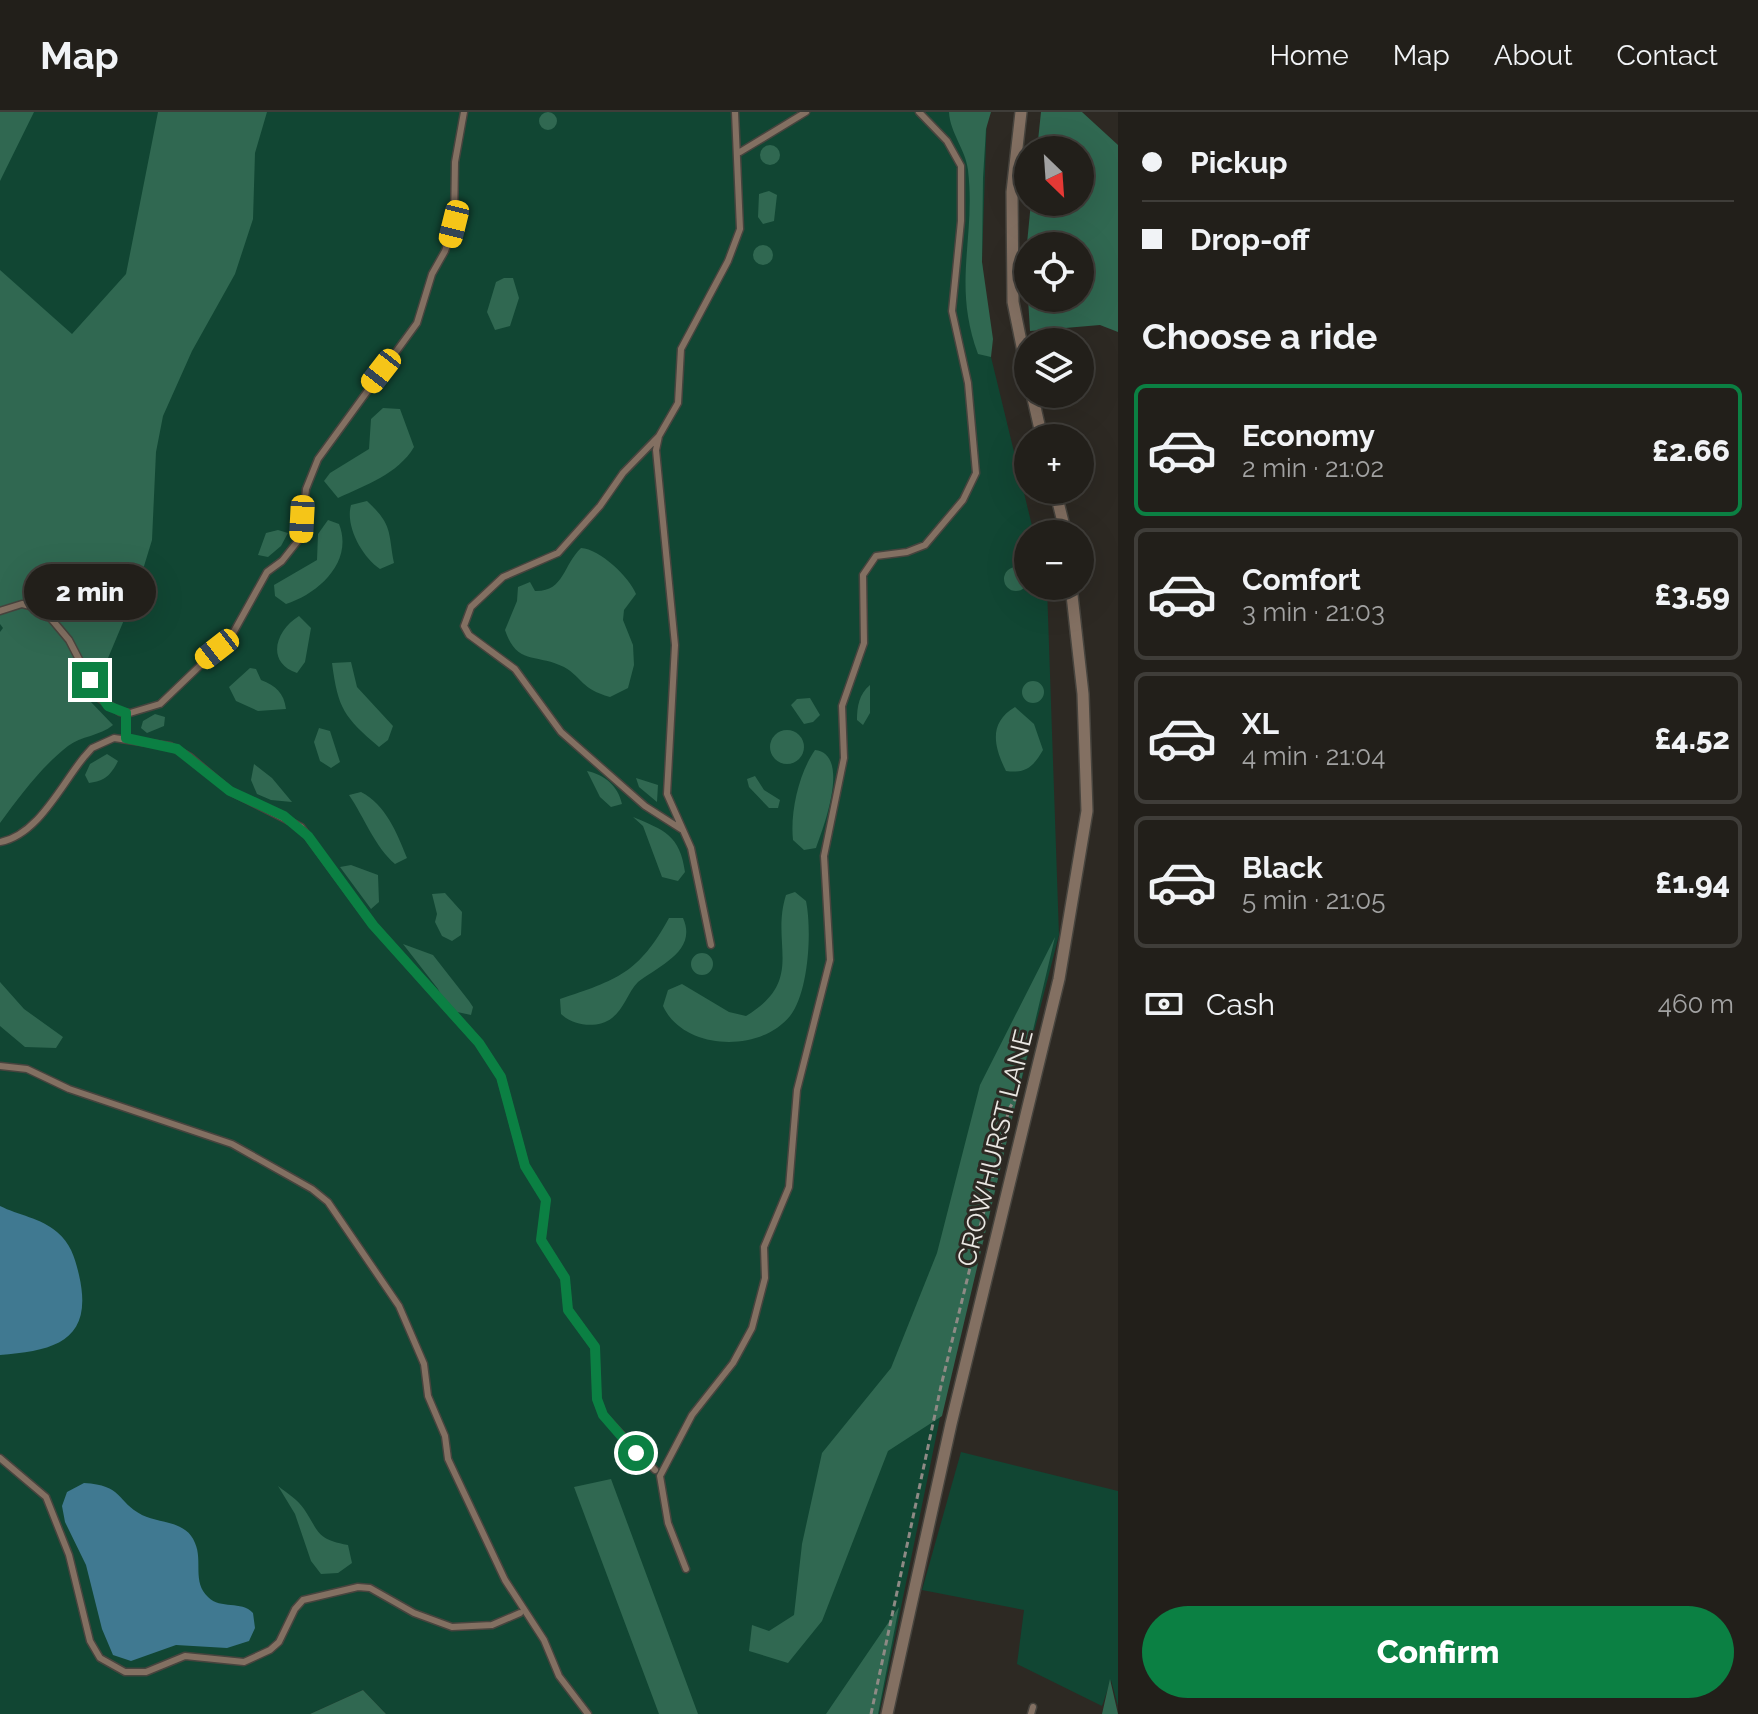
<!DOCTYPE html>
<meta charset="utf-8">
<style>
body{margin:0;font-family:Raleway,sans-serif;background:#2e2c27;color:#f1f3f6;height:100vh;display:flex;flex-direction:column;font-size:30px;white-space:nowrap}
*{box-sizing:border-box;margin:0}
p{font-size:26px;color:#a2a2a2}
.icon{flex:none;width:44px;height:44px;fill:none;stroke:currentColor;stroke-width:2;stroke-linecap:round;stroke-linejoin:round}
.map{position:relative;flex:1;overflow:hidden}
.side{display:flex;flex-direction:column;background:#221f1a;width:640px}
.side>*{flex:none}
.top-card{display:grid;align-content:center;height:176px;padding:0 24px;background:#221f1a}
.needle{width:52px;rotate:155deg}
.controls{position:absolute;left:1014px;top:24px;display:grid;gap:16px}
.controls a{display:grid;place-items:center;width:80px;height:80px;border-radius:50%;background:#221f1a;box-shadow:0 8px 32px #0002,0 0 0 2px #3f3d39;font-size:40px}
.end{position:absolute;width:36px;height:36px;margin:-18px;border:10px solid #0b8043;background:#fff;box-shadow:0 0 0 4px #fff}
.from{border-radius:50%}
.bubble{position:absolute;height:56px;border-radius:28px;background:#221f1a;box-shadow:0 8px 32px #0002,0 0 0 2px #3f3d39;font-size:26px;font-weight:800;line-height:56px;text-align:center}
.car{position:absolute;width:24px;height:48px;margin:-24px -12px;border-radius:10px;box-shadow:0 0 6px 2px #0007;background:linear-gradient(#f5c518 24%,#345 0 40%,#f5c518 0 76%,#345 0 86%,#f5c518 0)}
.top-card b{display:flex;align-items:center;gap:28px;height:76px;font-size:30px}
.top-card b+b{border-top:2px solid #3f3d39}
.top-card i{width:20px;height:20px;background:#f1f3f6}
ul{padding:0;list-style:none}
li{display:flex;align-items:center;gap:24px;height:132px;margin:0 16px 12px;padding:0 8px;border:4px solid #3f3d39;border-radius:12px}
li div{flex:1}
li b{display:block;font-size:30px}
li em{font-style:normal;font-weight:800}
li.active{border-color:#0b8043}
li>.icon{width:72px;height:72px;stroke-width:1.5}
h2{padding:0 24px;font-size:36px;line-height:96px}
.pay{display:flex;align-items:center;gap:20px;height:88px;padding:0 24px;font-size:30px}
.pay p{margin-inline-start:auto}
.primary-button{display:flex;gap:16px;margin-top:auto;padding:16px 24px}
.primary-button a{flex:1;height:92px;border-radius:48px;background:#0b8043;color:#fff;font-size:32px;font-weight:800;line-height:92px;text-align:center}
header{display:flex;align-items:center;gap:48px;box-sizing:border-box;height:112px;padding:0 40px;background:#221f1a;border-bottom:2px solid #3f3d39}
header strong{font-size:38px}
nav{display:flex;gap:44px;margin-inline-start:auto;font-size:28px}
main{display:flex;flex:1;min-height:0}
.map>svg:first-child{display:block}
.green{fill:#114633}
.forest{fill:#306851}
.water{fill:#407991}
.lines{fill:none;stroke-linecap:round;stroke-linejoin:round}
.lane-casing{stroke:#47443e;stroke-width:9}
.street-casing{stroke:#47443e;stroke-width:14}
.path{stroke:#8e8a85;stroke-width:3;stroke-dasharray:6 4;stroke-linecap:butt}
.lane{stroke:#837062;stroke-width:6}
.street{stroke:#837062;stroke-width:11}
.route{stroke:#0b8043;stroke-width:10}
.labels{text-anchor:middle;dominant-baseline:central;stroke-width:6;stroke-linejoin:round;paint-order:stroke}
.street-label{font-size:26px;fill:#eae7e3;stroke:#2d2923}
</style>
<header>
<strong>Map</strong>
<nav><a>Home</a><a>Map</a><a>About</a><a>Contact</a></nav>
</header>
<main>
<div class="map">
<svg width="1118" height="1602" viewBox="0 0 1118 1602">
<rect width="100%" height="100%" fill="#2d2923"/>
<path class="green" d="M0 0H987L982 150 991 245 1034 422H1028V474L1047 475 1059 823 962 1199 879 1602H386L363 1578 310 1602H0Z
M961 1340 1118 1379V1594L1111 1568 1102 1594 1017 1552 1024 1498 922 1478Z"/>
<path class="forest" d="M539 9a9 9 0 1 1 18 0a9 9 0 1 1-18 0Z
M0 0H34L0 69Z
M158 0H267L255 41 253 107 235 162 192 239 163 304 156 340 152 428 137 477 90 589 113 613C100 624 81 624 68 634 41 655 20 684 0 711V520L3 516 0 512V158L72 222 126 162Z
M949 0H991L986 17 983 66 982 150 993 227 991 245 978 242C952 171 976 127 968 58 966 38 950 21 949 0Z
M1041 0H1082L1118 33V220L1100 213 1030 219 1028 186H1080V134H1028V182L1026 142 1031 90H1080V38H1037Z
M760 43a10 10 0 1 1 20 0a10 10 0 1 1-20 0Z
M769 79 777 83 774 109 763 112 758 105 759 82Z
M753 143a10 10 0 1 1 20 0a10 10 0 1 1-20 0Z
M504 166H513L519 186 510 214 495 218 487 200 496 170Z
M383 296 400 297 414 335C398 362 366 373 338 386L324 369 330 361 369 337 371 307Z
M367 389C393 413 388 420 394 451L380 457C362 445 345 414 351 393Z
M328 408 339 412C354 450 318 482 286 492L275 484 274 473 317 448 318 422Z
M278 418 288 421 281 434 268 445 258 443 266 421Z
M581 436C600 437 629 465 636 482L624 498 623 508 633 533 634 553 628 576 610 585C581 577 583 566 564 555 537 541 517 554 505 518L517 489 518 475 530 470 535 479C564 480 563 453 581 436Z
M1004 467a12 12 0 1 1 24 0a12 12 0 1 1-24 0Z
M299 504 311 516 305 550 297 561C265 550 276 518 299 504Z
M351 550 357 575 393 614 388 628 379 635C344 605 338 597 332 551Z
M250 556 256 557 261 568C276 574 284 581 286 597L258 599 236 589 229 575Z
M1022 580a11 11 0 1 1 22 0a11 11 0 1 1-22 0Z
M870 573V601L863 613 857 608C857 595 859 582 870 573Z
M810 586 820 603 813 610 804 612 791 593 797 587Z
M1015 595 1034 612 1043 638C1034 654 1026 662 1006 659 994 635 988 611 1015 595Z
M155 602 165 605 164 614 147 621 141 616 143 609Z
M319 616 330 619 340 650 331 656 320 649 314 630Z
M770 635a17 17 0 1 1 34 0a17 17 0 1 1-34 0Z
M815 638C851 642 824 714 816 736L804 738 793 728C790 700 799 661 815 638Z
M107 642 118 649C111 663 105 669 89 671L85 663 90 652Z
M254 652 272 666 292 690 271 688 257 682 251 668Z
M587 659C605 663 618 674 622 692L611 695 600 685Z
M755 664 764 678 780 688 778 696H769L749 675 747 667Z
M636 666 658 673 657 690 639 675Z
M361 680C386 693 397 721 407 746L395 752C375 735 364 705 349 683Z
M633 705C664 718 680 723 685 760L678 769 662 765 643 714Z
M351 753 378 763 379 790 371 797 340 755Z
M795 780 806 789C812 818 809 880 790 904 759 942 683 938 663 894L668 878 682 872 729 900 746 904C806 868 770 833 786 783Z
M445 781 462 800 461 823 452 829 442 824 435 810 437 802 432 782Z
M669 806H683C698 839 658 854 638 870 628 880 624 897 612 906 598 917 573 914 561 902L560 887C617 868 639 861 669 806Z
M1055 825 942 1304 888 1339 822 1509 788 1551 749 1539 752 1513 769 1519 794 1503 802 1432 822 1341 891 1256 937 1141 980 973Z
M403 832 433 843 469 889 473 895 471 903 448 898 438 877Z
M691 852a11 11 0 1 1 22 0a11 11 0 1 1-22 0Z
M0 870 24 897 63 925 56 936 25 935 0 914Z
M611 1367 698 1602H659L574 1375Z
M278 1374C287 1381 298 1388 304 1397 320 1421 316 1427 348 1433L352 1451 338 1461 321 1462 311 1449 295 1402Z
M899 1495 878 1602H826Z
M1110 1567 1118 1602H1102Z
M363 1578 386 1602H310Z"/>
<path class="water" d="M0 1094C18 1103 41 1106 57 1120 71 1132 75 1146 79 1163 94 1228 56 1239 0 1243Z
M84 1371C123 1373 116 1389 142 1403 160 1412 186 1408 195 1431 203 1449 192 1470 208 1485 221 1498 241 1488 253 1501L255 1516 249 1529 227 1536 176 1533 131 1549 113 1543 102 1517 86 1453 65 1410 62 1394 67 1380Z"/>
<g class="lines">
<defs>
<path id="lane" d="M740 40 806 0
M659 324 623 361 600 394 558 441 503 465 471 495 464 514 469 523 515 557 561 620 645 694 681 717
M0 499 22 492 43 497 69 528 99 586 120 600 130 601 160 592 232 523 267 460 282 449 301 425 306 377 318 347 417 211 432 162 445 139 454 112 455 50 464 0
M126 626V601
M0 730C38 723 61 673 84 645L92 636 114 626 170 634 190 645 230 679 301 715 373 813 479 931 501 965 525 1054 546 1088 541 1128 565 1166 568 1198 595 1235 597 1287 603 1303 655 1358
M711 833 691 736 667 682 675 533 656 338 659 324 678 291 681 237 728 149 740 117 735 0
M0 954 27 957 69 977 232 1032 312 1077 328 1090 399 1194 424 1252 428 1284 445 1324 448 1347 505 1468 544 1528 559 1564 588 1602
M0 1346 46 1385 69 1443 90 1529 100 1546 125 1560H146L185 1544 244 1550 270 1538 279 1530 295 1497 303 1488 358 1475 370 1476 414 1501 452 1515 492 1513 520 1501
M686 1457 668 1411 660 1364 692 1303 733 1251 752 1216 765 1166 764 1135 789 1075 797 978 830 848 824 744 844 646 842 594 864 531 863 463 876 444 907 440 925 433 963 388 976 361 968 271 952 199 961 109V54L947 29 919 0
M1031 1602 1033 1595"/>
<path id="street" d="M1021 0 1012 80 1013 190 1028 264
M1032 282 1042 326
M1055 378 1066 422
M887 1602 951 1312 1059 867 1087 699 1083 582 1071 474"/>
</defs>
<use href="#lane" class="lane-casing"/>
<use href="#street" class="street-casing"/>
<path class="path" d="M871 1602 941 1274 1009 997 1017 984"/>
<use href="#lane" class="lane"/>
<use href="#street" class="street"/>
</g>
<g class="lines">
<path class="route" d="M90 568 108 594 126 601V626L177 637 230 679 284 704 308 724 373 813 479 931 501 965 525 1054 546 1088 541 1128 565 1166 568 1198 595 1235 597 1287 603 1303 636 1341"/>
</g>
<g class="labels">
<g class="street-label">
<text transform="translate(995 1036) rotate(-76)">CROWHURST LANE</text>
</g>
</g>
</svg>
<div class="controls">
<a><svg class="needle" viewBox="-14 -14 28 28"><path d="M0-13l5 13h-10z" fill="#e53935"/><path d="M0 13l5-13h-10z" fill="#a2a2a2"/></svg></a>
<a><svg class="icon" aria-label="locate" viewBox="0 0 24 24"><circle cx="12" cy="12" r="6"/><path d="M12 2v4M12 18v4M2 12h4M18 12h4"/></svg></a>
<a><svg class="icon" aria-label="layers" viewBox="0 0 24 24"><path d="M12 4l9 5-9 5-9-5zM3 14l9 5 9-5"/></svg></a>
<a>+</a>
<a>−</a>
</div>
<i class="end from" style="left:636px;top:1341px"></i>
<i class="end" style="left:90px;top:568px"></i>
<div class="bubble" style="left:24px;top:452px;width:132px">2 min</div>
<i class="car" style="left:454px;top:112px;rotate:194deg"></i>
<i class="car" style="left:381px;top:259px;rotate:218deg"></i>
<i class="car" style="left:302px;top:407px;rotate:183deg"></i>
<i class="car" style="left:217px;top:537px;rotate:232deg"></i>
</div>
<section class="side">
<div class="top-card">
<b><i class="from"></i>Pickup</b>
<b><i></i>Drop-off</b>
</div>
<h2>Choose a ride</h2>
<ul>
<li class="active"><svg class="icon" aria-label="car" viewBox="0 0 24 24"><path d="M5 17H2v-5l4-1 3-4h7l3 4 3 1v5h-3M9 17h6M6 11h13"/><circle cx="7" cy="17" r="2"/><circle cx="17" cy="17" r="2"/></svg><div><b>Economy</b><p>2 min · 21:02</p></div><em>£2.66</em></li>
<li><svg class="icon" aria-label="car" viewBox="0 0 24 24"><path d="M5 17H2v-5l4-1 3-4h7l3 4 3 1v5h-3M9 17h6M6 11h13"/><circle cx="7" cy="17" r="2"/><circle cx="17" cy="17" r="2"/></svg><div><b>Comfort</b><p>3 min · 21:03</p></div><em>£3.59</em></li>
<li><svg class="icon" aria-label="car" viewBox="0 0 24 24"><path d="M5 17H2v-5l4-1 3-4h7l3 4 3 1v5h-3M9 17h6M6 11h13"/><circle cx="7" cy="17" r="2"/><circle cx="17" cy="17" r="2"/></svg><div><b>XL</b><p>4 min · 21:04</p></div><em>£4.52</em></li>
<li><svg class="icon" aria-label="car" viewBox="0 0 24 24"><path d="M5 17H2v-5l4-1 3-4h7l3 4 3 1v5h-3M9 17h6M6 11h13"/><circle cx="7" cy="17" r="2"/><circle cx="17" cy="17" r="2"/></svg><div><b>Black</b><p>5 min · 21:05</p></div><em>£1.94</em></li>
</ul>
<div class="pay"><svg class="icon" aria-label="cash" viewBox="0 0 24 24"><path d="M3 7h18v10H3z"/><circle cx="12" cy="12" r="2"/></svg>Cash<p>460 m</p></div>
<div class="primary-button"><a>Confirm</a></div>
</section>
</main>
